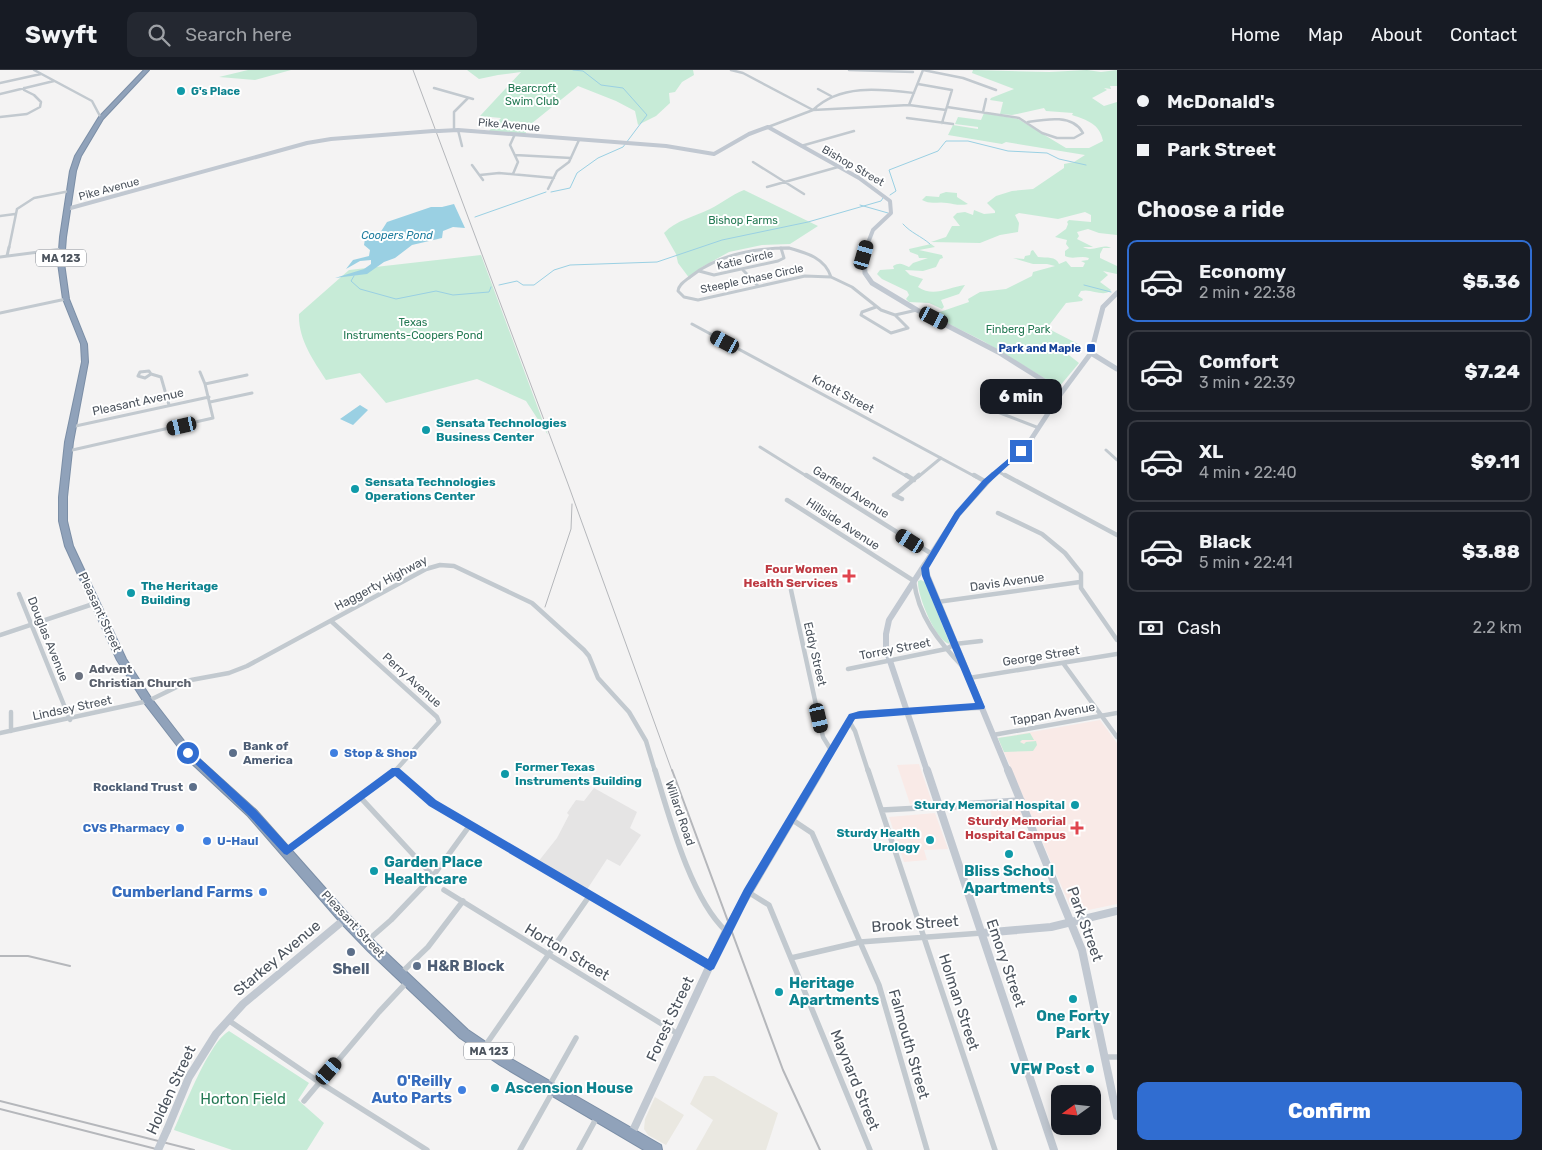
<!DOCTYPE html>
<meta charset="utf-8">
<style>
body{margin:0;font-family:Rubik,sans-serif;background:#242831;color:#f1f3f6;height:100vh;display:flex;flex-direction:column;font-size:19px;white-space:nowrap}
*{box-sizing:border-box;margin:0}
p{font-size:16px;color:#9ea1a6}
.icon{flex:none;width:28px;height:28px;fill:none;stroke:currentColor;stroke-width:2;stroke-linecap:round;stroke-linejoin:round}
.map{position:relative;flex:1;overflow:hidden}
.side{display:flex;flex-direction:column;background:#171b24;width:425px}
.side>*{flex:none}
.banner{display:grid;align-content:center;height:110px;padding:0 20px;background:#171b24}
.needle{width:32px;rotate:255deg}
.tools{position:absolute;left:1051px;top:1015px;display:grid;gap:10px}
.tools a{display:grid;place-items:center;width:50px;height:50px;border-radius:10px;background:#171b24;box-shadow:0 2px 12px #0003;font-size:25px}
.end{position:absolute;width:22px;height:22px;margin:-11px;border:6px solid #306dd1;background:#fff;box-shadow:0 0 0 2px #fff}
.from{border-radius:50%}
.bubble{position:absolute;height:35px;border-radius:10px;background:#171b24;box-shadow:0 2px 12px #0003;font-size:16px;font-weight:800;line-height:35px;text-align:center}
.car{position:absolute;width:15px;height:30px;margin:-15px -8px;border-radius:6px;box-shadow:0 0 4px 1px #0007;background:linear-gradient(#222 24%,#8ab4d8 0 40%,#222 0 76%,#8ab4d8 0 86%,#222 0)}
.banner b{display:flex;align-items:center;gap:18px;height:48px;font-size:19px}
.banner b+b{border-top:1px solid #363941}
.banner i{width:12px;height:12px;background:#f1f3f6}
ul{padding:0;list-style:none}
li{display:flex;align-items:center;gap:15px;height:82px;margin:0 10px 8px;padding:0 10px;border:2px solid #363941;border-radius:10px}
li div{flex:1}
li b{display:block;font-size:19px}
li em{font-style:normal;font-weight:800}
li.current{border-color:#306dd1}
li>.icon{width:45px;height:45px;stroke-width:1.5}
h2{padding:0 20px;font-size:22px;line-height:60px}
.pay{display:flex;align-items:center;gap:12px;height:55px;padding:0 20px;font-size:19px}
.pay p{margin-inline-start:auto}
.primary-button{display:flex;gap:10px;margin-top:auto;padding:10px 20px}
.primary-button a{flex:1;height:58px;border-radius:10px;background:#306dd1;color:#fff;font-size:20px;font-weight:800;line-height:58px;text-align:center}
header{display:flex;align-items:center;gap:30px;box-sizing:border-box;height:70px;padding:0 25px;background:#171b24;border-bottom:1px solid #363941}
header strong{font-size:24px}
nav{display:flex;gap:28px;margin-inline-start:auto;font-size:18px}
.search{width:350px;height:45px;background:#242831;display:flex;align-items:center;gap:12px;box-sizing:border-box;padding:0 18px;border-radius:10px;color:#9ea1a6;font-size:19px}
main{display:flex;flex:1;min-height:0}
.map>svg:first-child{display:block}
.commercial{fill:#eae8e1}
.education{fill:#e5e4e4}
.medical{fill:#f9eae7}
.green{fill:#c7ebd7}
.water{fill:#9ad0e3}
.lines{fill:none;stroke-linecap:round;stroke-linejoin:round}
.stream{stroke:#9ad0e3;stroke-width:1}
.highway-casing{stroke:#7b8ea6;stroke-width:2}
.street-far3{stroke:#c2c9cf;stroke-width:2.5}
.street-far2{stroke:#c2c9cf;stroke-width:3}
.street-far1{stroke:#c2c9cf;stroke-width:4.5}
.street{stroke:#c2c9cf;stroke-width:5.5}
.secondary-far3{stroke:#c1c8d1;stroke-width:4}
.secondary-far2{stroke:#c1c8d1;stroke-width:5}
.secondary-far1{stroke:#c1c8d1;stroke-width:6}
.secondary{stroke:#c1c8d1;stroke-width:8}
.highway{fill:#90a2ba;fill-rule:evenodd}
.rail-far1{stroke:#b5b7bb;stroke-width:1}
.rail{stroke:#b5b7bb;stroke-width:2}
.secondary-bridge-far1{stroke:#c1c8d1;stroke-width:4}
.secondary-bridge{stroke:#c1c8d1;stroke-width:8}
.route{fill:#306dd1}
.culture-dot{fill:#0f9aa8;stroke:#fff;stroke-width:2}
.transit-dot{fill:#1a4fb4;stroke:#fff;stroke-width:2}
.health-dot{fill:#e0444e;stroke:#fff;stroke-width:2}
.worship-dot{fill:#6b7280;stroke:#fff;stroke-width:2}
.service-dot{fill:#5c6f8a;stroke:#fff;stroke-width:2}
.shop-dot{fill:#3f7fe0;stroke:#fff;stroke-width:2}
.labels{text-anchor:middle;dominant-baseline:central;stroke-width:4;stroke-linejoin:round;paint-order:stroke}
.far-park-label{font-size:11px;fill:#237953;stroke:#fff}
.far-culture-label{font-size:11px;font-weight:bold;fill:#0d838f;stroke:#fff;text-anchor:start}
.far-street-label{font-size:11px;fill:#4c545e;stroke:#fff}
.far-water-label{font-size:11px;font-style:italic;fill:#1e7d9f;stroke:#fff}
.shield{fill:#fff;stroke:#82878e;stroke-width:1}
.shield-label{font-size:11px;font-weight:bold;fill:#4c545e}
.far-transit-label{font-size:11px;font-weight:bold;fill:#164399;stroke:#fff;text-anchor:end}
.street-label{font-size:12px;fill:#4c545e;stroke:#fff}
.culture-label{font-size:12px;font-weight:bold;fill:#0d838f;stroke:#fff;text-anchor:start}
.health-label{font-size:12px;font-weight:bold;fill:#be3a42;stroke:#fff;text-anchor:end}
.worship-label{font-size:12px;font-weight:bold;fill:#5b616d;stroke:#fff;text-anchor:start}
.service-label{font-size:12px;font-weight:bold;fill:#4e5e75;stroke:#fff;text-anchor:start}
.shop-label{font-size:12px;font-weight:bold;fill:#366cbe;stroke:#fff;text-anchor:start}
.near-culture-label{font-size:15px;font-weight:bold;fill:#0d838f;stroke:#fff;text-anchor:start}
.near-shop-label{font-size:15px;font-weight:bold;fill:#366cbe;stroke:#fff;text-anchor:end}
.near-street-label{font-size:15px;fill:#4c545e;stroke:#fff}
.near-service-label{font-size:15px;font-weight:bold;fill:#4e5e75;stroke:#fff;text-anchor:start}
.near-park-label{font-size:15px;fill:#237953;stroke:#fff}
</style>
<header>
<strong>Swyft</strong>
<div class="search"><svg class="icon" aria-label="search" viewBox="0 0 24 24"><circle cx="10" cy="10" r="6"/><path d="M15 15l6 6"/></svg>Search here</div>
<nav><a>Home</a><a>Map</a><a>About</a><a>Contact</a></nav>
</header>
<main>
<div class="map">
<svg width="1117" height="1080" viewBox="0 0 1117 1080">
<rect width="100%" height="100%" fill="#f4f3f3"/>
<path class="commercial" d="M704 1006H714L778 1043 766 1080H696L713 1050 690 1034Z
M655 1027 684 1045 666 1075 648 1065 644 1059 645 1049Z"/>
<path class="education" d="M594 718 637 742 630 758 641 765 620 796 607 789 586 821 538 792 557 768 569 745 567 743 576 730 584 731Z"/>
<path class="medical" d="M1100 650 1117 673V834L1079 842 1070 836 998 668Z
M919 694 932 732 910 734 897 695Z
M1013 736 1020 740 1026 755 995 757 989 737Z
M935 743 948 779 924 780 927 790 904 792 889 747Z"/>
<path class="green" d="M248 0H291L255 10 219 7Z
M467 0H693L694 5 682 12 675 22 669 23 670 33 656 46 638 55 635 41 616 31 578 16 531 54 525 64 489 61 501 48 480 46 521 2 498 5 479 9Z
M973 0 1049 2 1087 0 1101 2 1117 0V16H1110L1111 19 1104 18 1107 20 1092 28 1104 36 1117 32V165L1099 163 1088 159 1077 162 1079 166 1077 169 1093 177H1083C1094 183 1101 173 1111 178H1103L1100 184V188L1117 196V204L1103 201 1108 205 1100 212 1111 220C1103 228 1092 218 1081 221L1078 226 1083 229 1082 231 1066 233 1047 258 1080 275 1065 282 1079 293 1059 317 983 271 931 245 969 232 968 229 980 222 1006 219 1032 206 1033 202 1055 196 1047 194H1033L1013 188 1024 189 1025 186 1030 185 1031 181 1033 180 1038 187C1047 188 1056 186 1059 194L1066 191 1071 197H1083L1085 193 1081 191 1088 190 1089 188C1081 185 1073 190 1065 186V181L1069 178 1066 174 1067 170 1055 167 1066 159 1068 154 1067 152 1069 150 1091 152V145L1085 142 1058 149 1019 143 1015 145 1019 153 1018 162 1000 165 980 173 931 172 946 167 952 156H960L953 147 957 143 965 142 973 145 974 140 984 144 995 143V141L987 133 996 126 1012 121 1033 119 1064 98V94L1074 92 1085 85 1006 72 1002 74 948 65 953 55 978 59V57L955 54 958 47 981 50 984 43 1018 49 1066 78H1089L1103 71C1100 54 1087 50 1072 45L1073 43 1046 41 1044 38 1012 45 1000 44 1003 32 990 30 991 28 1014 19 972 3Z
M744 120 818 156 790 174 762 175 729 182 702 197 690 209 678 193 676 184 664 163C676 150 694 147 710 139 722 133 731 125 744 120Z
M946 122 957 123V127L968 134C960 136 954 134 947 133 938 131 931 135 922 130L926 126 939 127 940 124Z
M931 174 935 177 919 180 942 185 943 188 940 189 936 197 923 201 905 200 910 205 923 209 918 217C934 228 948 217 965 215L959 224 941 230 944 237 942 239 929 233 909 232 906 229 909 225 907 221 882 209 877 204 880 200 894 199 893 196C900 192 902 194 909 197L913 193 928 188H919L918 185 910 182 909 179Z
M481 185 548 365 526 331 477 309 386 333 360 303 326 310C313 290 298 269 299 244L349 200Z
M921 510 925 512 950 574C936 572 917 525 918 511Z
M1030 663 1034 670H1022L1020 672 1024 674 1026 672 1036 671 1037 675 1033 681 1004 682 998 668Z
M229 961 309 1013 298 1030 324 1053 307 1080H232L174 1060C184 1038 209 972 229 961Z"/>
<path class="water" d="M454 134 465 158 453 157 443 161 442 168 412 175 395 188 384 192 367 204 335 208 364 199 371 194V190L360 191 346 199 353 190 369 186 370 180 364 175 365 169 380 163 387 152 431 137H442Z
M360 335 368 340 353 355 340 349Z"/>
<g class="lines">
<path class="stream" d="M551 122 570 118 577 103 598 88 623 77 647 45 623 18 601 15 583 1 573 0
M890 125 896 121 889 100 938 81 946 71H968L1008 81 1047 83 1059 89 1086 95
M860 135 888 143
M475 147 546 122
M903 154C911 163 921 166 930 174
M354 206 351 211 360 219 396 229 436 221 453 225 489 222 491 217
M499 215 517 211 523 215H534L554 200 570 195 657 192 722 170 808 152 881 131 883 128
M1084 215 1111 222"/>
<defs>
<path id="highway" d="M144 0H149L103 49 81 86 76 101 66 167 64 193 69 229 87 274 88 292 73 372 67 427V451L73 476 126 589 151 628 195 685 256 740 349 845 376 873 468 960 508 987 661 1075 662 1080H644L500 995 460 968 368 881 341 853 248 746 189 691 145 634 117 590 65 476 59 451V427L65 372 82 292 81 274 63 229 58 193 60 167 70 101 75 86 99 47Z"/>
</defs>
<use href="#highway" class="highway-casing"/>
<path class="street-far3" d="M34 0 92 31 101 48
M731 0 743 3 813 40
M849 0 913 2
M923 0 963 8 996 20
M0 13 41 4
M918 14 952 20 942 53
M434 18 473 29
M818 19 831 26
M0 24 54 11
M909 35 923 0
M947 37 1019 48 1042 63 1057 68H1074L1083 63C1073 44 1046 49 1028 52
M813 40C840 14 880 19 914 23
M983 42 986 29
M0 47 27 44 40 37 41 32 34 25 24 20V18
M907 48 953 54
M768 57 813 40 909 35 946 40
M454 60V42L468 28
M458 60 462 76
M801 76 854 61
M515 85 571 88
M753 92 804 124
M472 95 483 110
M513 104 518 92 510 75 515 64
M480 105 499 103 554 108
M767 117 838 97
M548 119 557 101 569 92 579 70
M0 146 15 144
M9 178 17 139 34 128 70 121
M780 178H789"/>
<path class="street-far2" d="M789 178C807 183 825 188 831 207L805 206 698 230 684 227 678 221C679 214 685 211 690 207 718 184 754 178 789 178Z
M7 186 9 177
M0 187 62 179
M743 200 758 216
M699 201 714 205 778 191 784 188 781 178
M831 207 852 217 881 240 895 245 917 240
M876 237 862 242 861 245 891 263 908 258 895 245
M0 243 66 229
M692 254 976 407
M149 301 151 304 145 308 138 306 140 302Z
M151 304 161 307 169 335
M205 314 247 305
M210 332 252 323
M995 341 1039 358
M71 357 209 327
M760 377 808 407
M1106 380 1117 390
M68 381 213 348 205 314 200 302
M874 388 908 407
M997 401 1008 407
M918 407 941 388"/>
<path class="street-far1" d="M806 405 932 484
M906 405 914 410
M974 405 986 412
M1005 405 1117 465
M894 425 902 429
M895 425 919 405
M787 430 914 511C918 546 939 572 963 597
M998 443 1042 464 1065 483 1081 503V518L1117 570
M791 520 823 667 831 680
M19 524 70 650
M937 532 1080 512
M331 551 437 647 439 652 395 701
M0 565 96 533
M1063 593 1117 667
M848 599 946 579 955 574 981 571
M969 608 1117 584
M11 642V661
M849 651 855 661 868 701
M0 663 148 631 191 610 229 603 247 596 426 499 440 495 454 496 532 533 584 580 589 586 598 608 629 642 646 671 655 701
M993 665 1117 643"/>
<path class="street" d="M655 700C669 746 691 829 726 861
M868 700 995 1080
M395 701 432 733 710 896
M360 727 433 806
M882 740 939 737
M791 749 812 763 879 915 927 1080
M287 781 396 700
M444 820 678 964
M748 822 769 835 870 1080
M367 871 391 850 433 806 470 755
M791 888 860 872 982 863
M400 904 428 877 463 831
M228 950 319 1012 427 1080
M485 976 590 825
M1105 987H1117
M549 1016 576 968
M304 1031 379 942 407 912
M520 1080 553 1021
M579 1080 597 1047"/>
<path class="secondary-far3" d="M439 61 458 60 666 76 714 84 749 64 768 57 859 108 890 131 891 143 873 160 866 178
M67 139 307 73 331 69 433 61"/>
<path class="secondary-far2" d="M867 177 864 185 865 203 872 213 917 240 998 282 1062 322
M1091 283 1117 299
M992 407 1028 374 1062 322 1091 283 1103 237 1117 223"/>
<path class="secondary-far1" d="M993 405 958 444 926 493 925 500 1008 701
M925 494 889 550 886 564V579L927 701
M820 701 851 648 859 644 981 637"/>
<path class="secondary" d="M927 700 1054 1080
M1008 700 1082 880 1117 1046
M939 737 1021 731
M982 863 1051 857 1117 841
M167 1060 189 1007 216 964 243 934 345 849
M631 1065 726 861 821 700"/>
<use href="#highway" class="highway"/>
<path class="rail-far1" d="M413 0 568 414 672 701
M545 537 571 459 572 434"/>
<path class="rail" d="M672 700 783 1000 820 1080
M0 886H28L70 896
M0 1031 194 1080
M0 1039 160 1080"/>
<path class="secondary-bridge-far1" d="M433 61H439"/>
<path class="secondary-bridge" d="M158 1080 167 1060"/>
</g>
<path class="route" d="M1021 378 1023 379V382L988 414 960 446 929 498 930 506 985 637 984 639 855 649 751 825 714 899 710 901 429 736 395 706 287 785 284 784 249 746 184 683 188 679 192 681 256 740 288 775 392 698H399L436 730 708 889 744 819 849 644 860 641 975 633 922 506 921 498 955 442 983 410Z"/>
<g class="culture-dot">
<circle cx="181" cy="21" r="5"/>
<circle cx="426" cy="360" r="5"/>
<circle cx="355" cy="419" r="5"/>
<circle cx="131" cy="523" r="5"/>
<circle cx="505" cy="704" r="5"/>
<circle cx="1075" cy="735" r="5"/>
<circle cx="930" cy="770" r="5"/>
<circle cx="1009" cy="784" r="5"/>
<circle cx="374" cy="801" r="5"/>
<circle cx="779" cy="922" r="5"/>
<circle cx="1073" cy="929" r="5"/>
<circle cx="1090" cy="999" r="5"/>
<circle cx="495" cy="1018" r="5"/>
</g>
<rect class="transit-dot" x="1086" y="273" width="10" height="10" rx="2.5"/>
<g class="health-dot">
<path d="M846.5 498.5h5v5h5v5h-5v5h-5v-5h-5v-5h5z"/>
<path d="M1074.5 750.5h5v5h5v5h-5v5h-5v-5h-5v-5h5z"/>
</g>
<circle class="worship-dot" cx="79" cy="606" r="5"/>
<g class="service-dot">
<circle cx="233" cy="683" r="5"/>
<circle cx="193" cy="717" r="5"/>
<circle cx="351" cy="882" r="5"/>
<circle cx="417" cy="896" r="5"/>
</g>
<g class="shop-dot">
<circle cx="334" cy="683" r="5"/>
<circle cx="180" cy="758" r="5"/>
<circle cx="207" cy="771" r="5"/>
<circle cx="263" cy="822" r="5"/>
<circle cx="462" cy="1020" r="5"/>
</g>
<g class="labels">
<g class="far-park-label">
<text x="532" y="18">Bearcroft<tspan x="532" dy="13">Swim Club</tspan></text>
<text x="743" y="150">Bishop Farms</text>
<text x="413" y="252">Texas<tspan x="413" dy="13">Instruments-Coopers Pond</tspan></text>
<text x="1018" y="259">Finberg Park</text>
</g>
<g class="far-culture-label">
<text x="191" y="21">G's Place</text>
</g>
<g class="far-street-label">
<text transform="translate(509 55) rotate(5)">Pike Avenue</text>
<text transform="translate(853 96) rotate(30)">Bishop Street</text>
<text transform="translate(109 119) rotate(-15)">Pike Avenue</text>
<text transform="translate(745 190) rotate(-13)">Katie Circle</text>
<text transform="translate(752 209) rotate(-12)">Steeple Chase Circle</text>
</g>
<g class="far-water-label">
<text x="397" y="165">Coopers Pond</text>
</g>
<g class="shield">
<rect x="36" y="179.5" width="50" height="17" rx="4"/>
<rect x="464" y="972.5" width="50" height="17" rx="4"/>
</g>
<g class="shield-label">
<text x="61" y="188">MA 123</text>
<text x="489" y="981">MA 123</text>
</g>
<g class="far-transit-label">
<text x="1081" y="278">Park and Maple</text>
</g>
<g class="street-label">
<text transform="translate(843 324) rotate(28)">Knott Street</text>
<text transform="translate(138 332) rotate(-12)">Pleasant Avenue</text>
<text transform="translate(851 422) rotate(32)">Garfield Avenue</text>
<text transform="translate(843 454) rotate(33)">Hillside Avenue</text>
<text transform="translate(1007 512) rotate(-8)">Davis Avenue</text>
<text transform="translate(381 513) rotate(-28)">Haggerty Highway</text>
<text transform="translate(100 542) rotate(65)">Pleasant Street</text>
<text transform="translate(48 569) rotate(68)">Douglas Avenue</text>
<text transform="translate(895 579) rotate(-11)">Torrey Street</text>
<text transform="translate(815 584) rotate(77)">Eddy Street</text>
<text transform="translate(1041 586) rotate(-9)">George Street</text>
<text transform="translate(412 610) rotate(42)">Perry Avenue</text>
<text transform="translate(72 638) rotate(-12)">Lindsey Street</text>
<text transform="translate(1053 644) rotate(-10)">Tappan Avenue</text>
<text transform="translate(680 743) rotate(71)">Willard Road</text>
<text transform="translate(353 854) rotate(47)">Pleasant Street</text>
</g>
<g class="culture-label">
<text x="436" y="353">Sensata Technologies<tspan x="436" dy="14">Business Center</tspan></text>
<text x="365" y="412">Sensata Technologies<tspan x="365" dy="14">Operations Center</tspan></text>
<text x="141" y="516">The Heritage<tspan x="141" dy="14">Building</tspan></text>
<text x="515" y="697">Former Texas<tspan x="515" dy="14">Instruments Building</tspan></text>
<text x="1065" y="735" text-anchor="end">Sturdy Memorial Hospital</text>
<text x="920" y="763" text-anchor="end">Sturdy Health<tspan x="920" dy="14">Urology</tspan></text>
</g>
<g class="health-label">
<text x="838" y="499">Four Women<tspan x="838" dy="14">Health Services</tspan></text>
<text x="1066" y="751">Sturdy Memorial<tspan x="1066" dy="14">Hospital Campus</tspan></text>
</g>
<g class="worship-label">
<text x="89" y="599">Advent<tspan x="89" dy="14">Christian Church</tspan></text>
</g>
<g class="service-label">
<text x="243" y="676">Bank of<tspan x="243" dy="14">America</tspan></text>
<text x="183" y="717" text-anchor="end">Rockland Trust</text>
</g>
<g class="shop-label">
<text x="344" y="683">Stop &amp; Shop</text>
<text x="170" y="758" text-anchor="end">CVS Pharmacy</text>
<text x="217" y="771">U-Haul</text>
</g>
<g class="near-culture-label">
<text x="384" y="792">Garden Place<tspan x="384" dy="17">Healthcare</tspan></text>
<text x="1009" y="801" text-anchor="middle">Bliss School<tspan x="1009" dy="17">Apartments</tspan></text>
<text x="789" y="913">Heritage<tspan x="789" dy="17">Apartments</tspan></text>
<text x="1073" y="946" text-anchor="middle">One Forty<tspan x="1073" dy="17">Park</tspan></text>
<text x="1080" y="999" text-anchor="end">VFW Post</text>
<text x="505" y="1018">Ascension House</text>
</g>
<g class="near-shop-label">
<text x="253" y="822">Cumberland Farms</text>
<text x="452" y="1011">O'Reilly<tspan x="452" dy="17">Auto Parts</tspan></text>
</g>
<g class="near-street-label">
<text transform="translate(915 854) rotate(-4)">Brook Street</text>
<text transform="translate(1085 854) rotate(70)">Park Street</text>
<text transform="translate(567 882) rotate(31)">Horton Street</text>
<text transform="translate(277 888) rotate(-40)">Starkey Avenue</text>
<text transform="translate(1006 893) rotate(71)">Emory Street</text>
<text transform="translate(959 932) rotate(72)">Holman Street</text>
<text transform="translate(670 949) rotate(-65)">Forest Street</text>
<text transform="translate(909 974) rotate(74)">Falmouth Street</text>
<text transform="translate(855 1010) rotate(68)">Maynard Street</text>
<text transform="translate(171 1020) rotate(-65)">Holden Street</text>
</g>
<g class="near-service-label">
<text x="427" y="896">H&amp;R Block</text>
<text x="351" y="899" text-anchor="middle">Shell</text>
</g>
<g class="near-park-label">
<text x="243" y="1029">Horton Field</text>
</g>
</g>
</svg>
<div class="tools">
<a><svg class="needle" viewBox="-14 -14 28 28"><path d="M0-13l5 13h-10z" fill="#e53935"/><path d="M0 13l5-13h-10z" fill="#9ea1a6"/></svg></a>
</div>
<i class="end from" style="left:188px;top:683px"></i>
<i class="end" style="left:1021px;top:381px"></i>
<div class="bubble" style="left:980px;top:309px;width:82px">6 min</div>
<i class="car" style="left:864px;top:185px;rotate:16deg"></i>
<i class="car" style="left:934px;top:248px;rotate:117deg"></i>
<i class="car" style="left:725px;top:272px;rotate:298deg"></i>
<i class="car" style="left:182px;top:356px;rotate:257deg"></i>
<i class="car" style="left:910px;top:471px;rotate:302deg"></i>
<i class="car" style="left:819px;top:648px;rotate:167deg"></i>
<i class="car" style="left:329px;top:1001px;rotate:41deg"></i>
</div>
<section class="side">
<div class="banner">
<b><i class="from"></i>McDonald's</b>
<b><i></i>Park Street</b>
</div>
<h2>Choose a ride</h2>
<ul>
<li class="current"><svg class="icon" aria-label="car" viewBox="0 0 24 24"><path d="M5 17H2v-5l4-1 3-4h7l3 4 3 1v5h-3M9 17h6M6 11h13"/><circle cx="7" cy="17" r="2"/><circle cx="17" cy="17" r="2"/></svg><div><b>Economy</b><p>2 min · 22:38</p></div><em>$5.36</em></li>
<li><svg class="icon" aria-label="car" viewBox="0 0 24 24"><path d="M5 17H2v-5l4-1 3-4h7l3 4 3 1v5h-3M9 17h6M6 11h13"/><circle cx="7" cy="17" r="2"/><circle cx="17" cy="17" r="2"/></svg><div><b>Comfort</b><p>3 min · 22:39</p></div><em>$7.24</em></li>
<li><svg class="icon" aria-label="car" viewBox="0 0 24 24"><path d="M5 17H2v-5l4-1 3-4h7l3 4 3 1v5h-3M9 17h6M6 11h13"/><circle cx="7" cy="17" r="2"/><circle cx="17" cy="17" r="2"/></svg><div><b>XL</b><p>4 min · 22:40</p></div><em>$9.11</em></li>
<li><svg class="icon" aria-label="car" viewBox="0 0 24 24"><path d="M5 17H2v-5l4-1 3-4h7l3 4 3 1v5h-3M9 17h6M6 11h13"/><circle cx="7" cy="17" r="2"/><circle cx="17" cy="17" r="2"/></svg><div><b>Black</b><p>5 min · 22:41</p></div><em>$3.88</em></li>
</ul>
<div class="pay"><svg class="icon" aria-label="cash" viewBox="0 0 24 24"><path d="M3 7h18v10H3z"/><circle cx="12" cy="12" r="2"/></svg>Cash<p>2.2 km</p></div>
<div class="primary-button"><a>Confirm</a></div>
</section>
</main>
